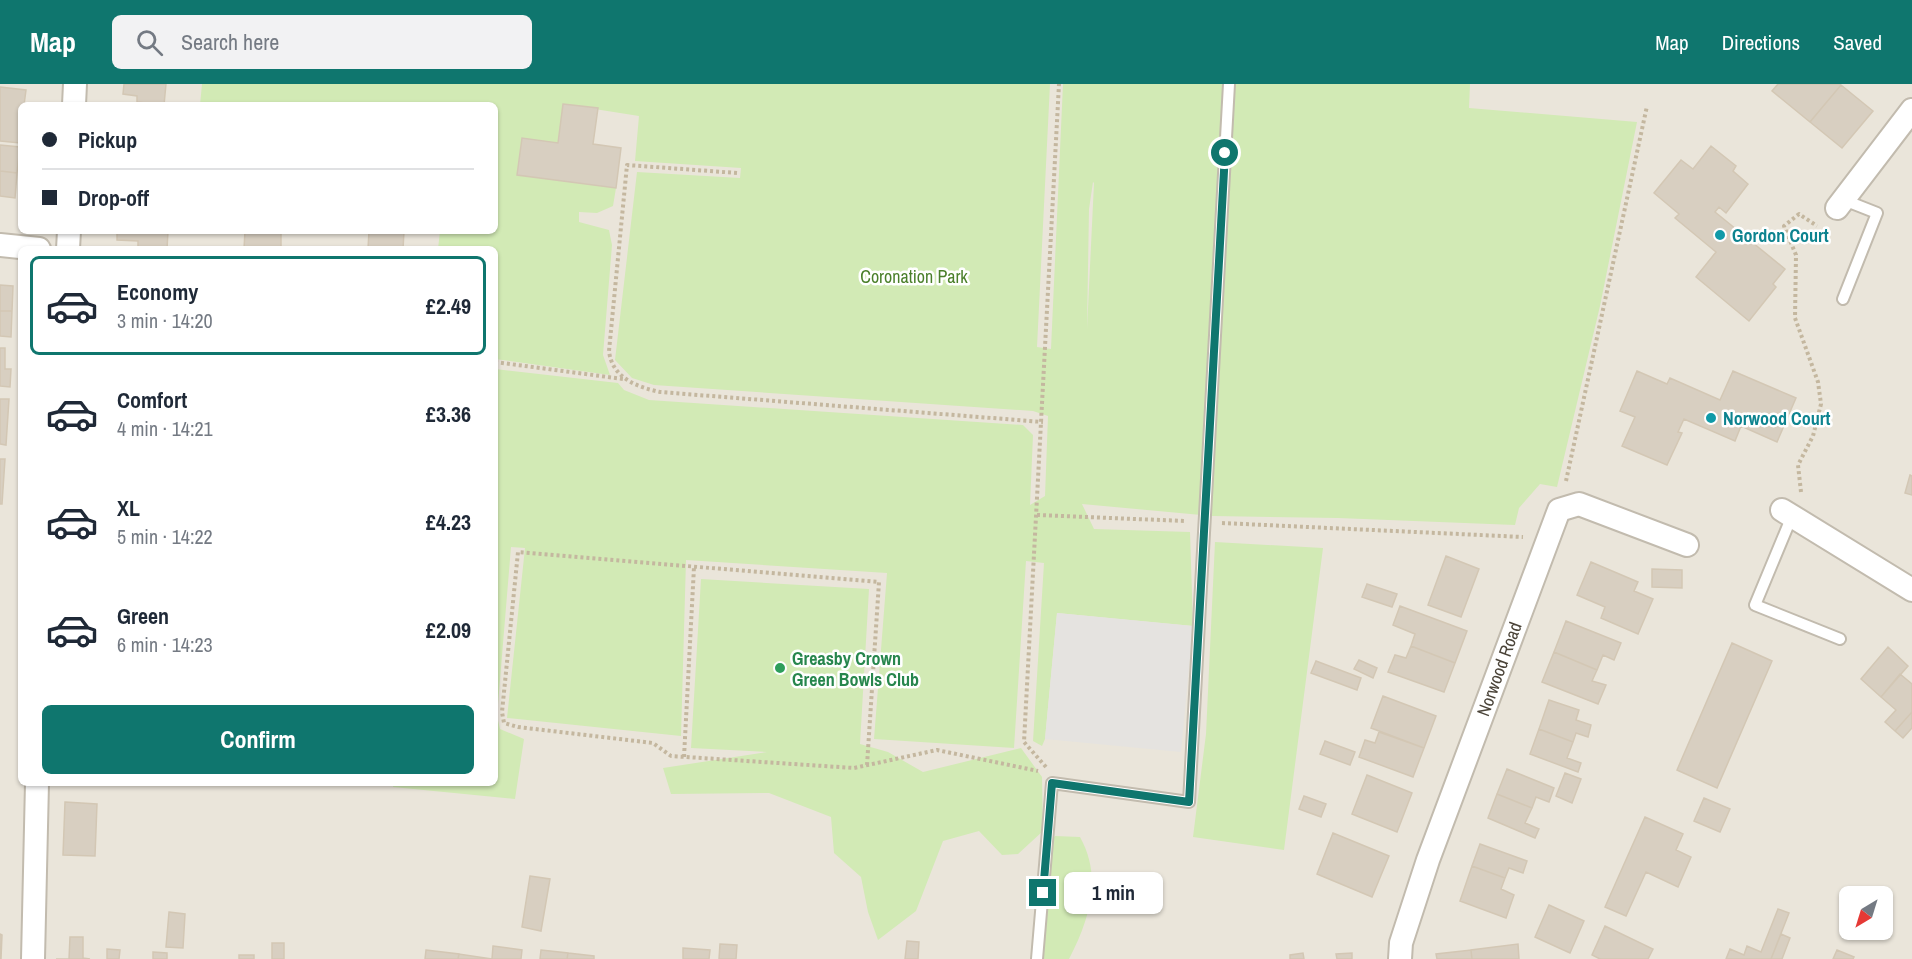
<!DOCTYPE html>
<meta charset="utf-8">
<style>
body{margin:0;font-family:"Archivo Narrow",sans-serif;background:#f2f2f3;color:#1f2937;height:100vh;display:flex;flex-direction:column;font-size:22px;white-space:nowrap}
*{box-sizing:border-box;margin:0}
p{font-size:20px;color:#747a83}
.icon{flex:none;width:33px;height:33px;fill:none;stroke:currentColor;stroke-width:2;stroke-linecap:round;stroke-linejoin:round}
.map{position:relative;flex:1;overflow:hidden}
.drawer{position:absolute;left:18px;top:162px;width:480px;height:540px;display:flex;flex-direction:column;background:#fff;border-radius:9px;box-shadow:0 2px 4px #0004}
.drawer>*{flex:none}
.hud{position:absolute;left:18px;top:18px;width:480px;height:132px;border-radius:9px;box-shadow:0 2px 4px #0004;display:grid;align-content:center;height:132px;padding:0 24px;background:#fff}
.needle{width:39px;rotate:218deg}
.buttons{position:absolute;left:1839px;top:802px;display:grid;gap:12px}
.buttons a{display:grid;place-items:center;width:54px;height:54px;border-radius:9px;background:#fff;box-shadow:0 2px 4px #0004;font-size:30px}
.end{position:absolute;width:27px;height:27px;margin:-14px;border:8px solid #0f766e;background:#fff;box-shadow:0 0 0 3px #fff}
.from{border-radius:50%}
.bubble{position:absolute;height:42px;border-radius:9px;background:#fff;box-shadow:0 2px 4px #0004;font-size:20px;font-weight:700;line-height:42px;text-align:center}
.hud b{display:flex;align-items:center;gap:21px;height:57px;font-size:22px}
.hud b+b{border-top:2px solid #e0e1e3}
.hud i{width:15px;height:15px;background:#1f2937}
ul{padding:10px 0 0;list-style:none}
li{display:flex;align-items:center;gap:18px;height:99px;margin:0 12px 9px;padding:0 12px;border:3px solid transparent;border-radius:9px}
li div{flex:1}
li b{display:block;font-size:22px}
li em{font-style:normal;font-weight:700}
li.selected{border-color:#0f766e}
li>.icon{width:54px;height:54px;stroke-width:1.5}
.button{display:flex;gap:12px;margin-top:auto;padding:12px 24px}
.button a{flex:1;height:69px;border-radius:9px;background:#0f766e;color:#fff;font-size:24px;font-weight:700;line-height:69px;text-align:center}
header{display:flex;align-items:center;gap:36px;box-sizing:border-box;height:84px;padding:0 30px;background:#0f766e;color:#fff}
header strong{font-size:28px}
nav{display:flex;gap:33px;margin-inline-start:auto;font-size:21px}
.search{width:420px;height:54px;background:#f2f2f3;display:flex;align-items:center;gap:15px;box-sizing:border-box;padding:0 21px;border-radius:9px;color:#747a83;font-size:22px}
.map>svg:first-child{display:block}
.residential{fill:#eae5da;fill-rule:evenodd}
.green{fill:#d2eab5;fill-rule:evenodd}
.parking{fill:#e5e3e0}
.building{fill:#d8cfc1;stroke:#d3c7b4;stroke-width:1.5}
.lines{fill:none;stroke-linecap:round;stroke-linejoin:round}
.service-casing{stroke:#c2bbae;stroke-width:14}
.minor-casing{stroke:#c2bbae;stroke-width:26}
.path{stroke:#c4b79f;stroke-width:4;stroke-dasharray:3 3;stroke-linecap:butt}
.service{stroke:#fff;stroke-width:10}
.minor{stroke:#fff;stroke-width:22}
.route{stroke:#0f766e;stroke-width:8}
.culture-dot{fill:#0f9aa8;stroke:#fff;stroke-width:2}
.leisure-dot{fill:#2e9e5b;stroke:#fff;stroke-width:2}
.labels{text-anchor:middle;dominant-baseline:central;stroke-width:5;stroke-linejoin:round;paint-order:stroke}
.culture-label{font-size:18px;font-weight:bold;fill:#0d838f;stroke:#fff;text-anchor:start}
.park-label{font-size:18px;fill:#4a7f2a;stroke:#fff}
.leisure-label{font-size:18px;font-weight:bold;fill:#27864d;stroke:#fff;text-anchor:start}
.street-label{font-size:18px;fill:#4b4439;stroke:#fff}
</style>
<header>
<strong>Map</strong>
<div class="search"><svg class="icon" aria-label="search" viewBox="0 0 24 24"><circle cx="10" cy="10" r="6"/><path d="M15 15l6 6"/></svg>Search here</div>
<nav><a>Map</a><a>Directions</a><a>Saved</a></nav>
</header>
<div class="map">
<svg width="1912" height="875" viewBox="0 0 1912 875">
<rect width="100%" height="100%" fill="#f6f3ec"/>
<path class="residential" d="M0 0H1912V875H0ZM21 21H495V147H21ZM21 165H495V699H21ZM1850 813H1882V846H1850Z"/>
<path class="green" d="M202 0H1050L1037 263 1051 265 1063 0H1470L1469 24 1637 38 1600 222 1557 403 1540 400 1519 424 1515 441 1338 434 1212 432 1082 420 1094 445 1190 448 1193 542 1057 529 1045 655 1042 662 1033 657 1044 479 1026 477 1014 664 874 655 887 489 686 476 681 652 507 634 525 464 511 463 497 632 500 645 524 655 515 715 393 703 394 699H495V285L618 299 624 306 649 316 1023 341 1033 351 1030 421 1045 412 1048 332 1033 327 654 301 632 294 615 276 637 88 740 94 741 84 635 77 639 32 563 20 558 59 522 54 517 90 616 104 613 122 597 129 579 128V138L609 146 612 161 603 271 610 291 495 275V165H438L440 147H495V21H200ZM1093 98 1094 99 1087 245 1089 125Z
M1215 458 1323 464 1284 766 1193 753 1206 650Z
M701 495 869 505 860 660 888 668 923 688 1021 664 1042 693 1043 747 1018 770 1002 771 979 747 943 757 916 827 878 856 868 828 861 793 834 769 831 733 769 709 671 710 663 684 767 668 691 664Z
M1055 752 1080 753C1103 794 1089 836 1069 875H1031L1044 862 1045 806 1040 770Z"/>
<path class="parking" d="M1057 529 1193 542 1181 668 1045 655Z"/>
<path class="building" d="M124 0H166L164 21 137 18V12L123 10Z
M1778 0H1840L1841 1 1810 38 1772 7Z
M1841 1 1873 27 1842 64 1810 38Z
M0 3 26 6 24 21H21L20 59 0 57Z
M563 20 598 24 593 60 621 64 616 104 517 91 522 54 558 59Z
M0 61 20 63 17 89 0 87Z
M1711 62 1736 82 1733 87 1748 100 1726 129 1719 123 1715 128 1785 185 1773 200 1776 203 1749 237 1696 193 1716 168 1675 134 1679 130 1654 109 1681 76 1693 85Z
M0 87 17 89 15 114 0 112Z
M117 147H168L167 165H138V157L117 156Z
M245 147H281V165H244Z
M369 147H404L403 165H368Z
M0 201 13 202 12 227H0Z
M0 227H12L11 253 0 252Z
M0 264H5V285H11L10 303 0 302Z
M1637 287 1667 300 1670 294 1720 316 1733 287 1796 314 1777 358 1741 342 1735 357 1684 335 1678 348 1682 349 1667 381 1622 362 1635 333 1620 327Z
M0 315H9L6 361 0 360Z
M0 375H5L2 420H0Z
M1910 391 1912 392V411L1905 409Z
M1446 472 1479 485 1461 533 1428 521Z
M1591 478 1638 498 1634 507 1653 515 1638 550 1601 534 1605 523 1577 511Z
M1652 485 1682 486V504L1652 503Z
M1367 500 1397 510 1392 523 1362 513Z
M1400 522 1467 547 1455 579 1411 562 1415 550 1393 541Z
M1566 537 1621 559 1614 576 1603 571 1597 586 1554 568Z
M1732 559 1772 577 1717 704 1677 686Z
M1411 562 1455 579 1444 608 1388 588 1395 571 1406 574Z
M1888 563 1908 582 1881 613 1861 595Z
M1554 568 1597 586 1592 597 1606 601 1598 620 1542 598Z
M1359 576 1377 584 1373 594 1354 585Z
M1316 577 1361 594 1357 606 1311 589Z
M1900 590 1912 600V628L1895 647 1885 638 1896 626 1881 613Z
M1383 612 1436 632 1424 664 1371 644Z
M1549 616 1579 626 1576 636 1591 641 1588 653 1576 649 1573 658 1539 645Z
M1912 628V644L1903 654 1895 647Z
M1539 645 1573 658 1567 674 1581 679 1578 688 1530 670Z
M1379 648 1424 664 1413 693 1359 673 1365 656 1375 659Z
M1325 657 1355 668 1350 681 1320 670Z
M1507 685 1554 704 1549 718 1536 713 1532 724 1497 710Z
M1565 689 1581 695 1572 719 1556 712Z
M1367 691 1412 709 1397 748 1352 730Z
M1497 710 1532 724 1525 739 1539 745 1535 754 1488 734Z
M1304 712 1326 720 1321 733 1299 725Z
M1704 714 1730 725 1720 748 1694 737Z
M65 718 97 720 95 772 63 771Z
M1645 733 1683 750 1676 766 1691 773 1678 803 1646 788 1626 832 1605 823Z
M1333 749 1389 772 1372 813 1317 790Z
M1480 760 1527 777 1523 789 1509 784 1505 794 1472 782Z
M1472 782 1505 794 1501 805 1514 811 1506 834 1460 817Z
M530 792 550 795 541 847 522 843Z
M1549 821 1584 837 1570 869 1535 853Z
M1778 825 1789 829 1771 875H1726L1730 865 1744 871 1747 862 1761 868Z
M169 828 185 830 183 864 166 863Z
M1605 842 1653 865 1648 875H1600L1592 871Z
M0 850 2 851 1 875H0Z
M1781 850 1790 854 1782 875H1771Z
M70 853H83V874L90 875H56H69Z
M907 857 919 858 918 875H905Z
M272 859H284V875H272Z
M720 860 737 861 736 875H719Z
M1518 860 1519 875H1472L1471 866Z
M493 862 522 866 521 875H458L459 870 492 875Z
M683 864 710 866 709 875H683Z
M107 865 120 866 119 875H107Z
M426 866 459 870 458 875H425Z
M541 866 568 869 567 875H540Z
M1471 866 1472 875H1437L1436 870Z
M1837 866 1854 873 1853 875H1833Z
M153 868 167 869V875H153Z
M568 869 594 872V875H567Z
M1303 869 1304 875H1290V871Z
M1352 869V875H1337L1336 870Z
M239 871H254V875H239Z"/>
<g class="lines">
<defs>
<path id="service" d="M1843 215 1877 129 1844 116
M1792 432 1755 521 1840 555
M1037 875 1052 699 1189 718 1229 0"/>
<path id="minor" d="M74 21 75 0
M1837 124 1912 26
M0 161 39 165
M68 165 69 147
M1782 426 1912 506
M33 875 37 699
M1400 875 1401 859 1428 776 1559 426 1579 420 1687 461"/>
</defs>
<use href="#service" class="service-casing"/>
<use href="#minor" class="minor-casing"/>
<path class="path" d="M737 89 627 81 609 267C612 294 637 303 660 308L1043 338
M495 278 623 295
M1566 397 1647 22
M1801 408 1798 381 1813 352 1821 320 1818 298 1795 234 1796 171 1784 142 1799 130 1817 142
M1037 431 1185 437
M1222 439 1523 453
M684 673 694 483
M867 681 879 498 518 468 502 628 504 639 518 643 653 659 671 672 854 684 937 666 1038 687
M1046 683 1024 658 1059 0"/>
<use href="#service" class="service"/>
<use href="#minor" class="minor"/>
</g>
<g class="lines">
<path class="route" d="M1043 809 1052 699 1189 718 1225 69"/>
</g>
<g class="culture-dot">
<circle cx="1720" cy="151" r="6"/>
<circle cx="1711" cy="334" r="6"/>
</g>
<circle class="leisure-dot" cx="780" cy="584" r="6"/>
<g class="labels">
<g class="culture-label">
<text x="1732" y="151">Gordon Court</text>
<text x="1723" y="334">Norwood Court</text>
</g>
<g class="park-label">
<text x="914" y="192">Coronation Park</text>
</g>
<g class="leisure-label">
<text x="792" y="574">Greasby Crown<tspan x="792" dy="21">Green Bowls Club</tspan></text>
</g>
<g class="street-label">
<text transform="translate(1499 585) rotate(-70)">Norwood Road</text>
</g>
</g>
</svg>
<div class="buttons">
<a><svg class="needle" viewBox="-14 -14 28 28"><path d="M0-13l5 13h-10z" fill="#e53935"/><path d="M0 13l5-13h-10z" fill="#747a83"/></svg></a>
</div>
<i class="end from" style="left:1225px;top:69px"></i>
<i class="end" style="left:1043px;top:809px"></i>
<div class="bubble" style="left:1064px;top:788px;width:99px">1 min</div>
<div class="hud">
<b><i class="from"></i>Pickup</b>
<b><i></i>Drop-off</b>
</div>
<section class="drawer">
<ul>
<li class="selected"><svg class="icon" aria-label="car" viewBox="0 0 24 24"><path d="M5 17H2v-5l4-1 3-4h7l3 4 3 1v5h-3M9 17h6M6 11h13"/><circle cx="7" cy="17" r="2"/><circle cx="17" cy="17" r="2"/></svg><div><b>Economy</b><p>3 min · 14:20</p></div><em>£2.49</em></li>
<li><svg class="icon" aria-label="car" viewBox="0 0 24 24"><path d="M5 17H2v-5l4-1 3-4h7l3 4 3 1v5h-3M9 17h6M6 11h13"/><circle cx="7" cy="17" r="2"/><circle cx="17" cy="17" r="2"/></svg><div><b>Comfort</b><p>4 min · 14:21</p></div><em>£3.36</em></li>
<li><svg class="icon" aria-label="car" viewBox="0 0 24 24"><path d="M5 17H2v-5l4-1 3-4h7l3 4 3 1v5h-3M9 17h6M6 11h13"/><circle cx="7" cy="17" r="2"/><circle cx="17" cy="17" r="2"/></svg><div><b>XL</b><p>5 min · 14:22</p></div><em>£4.23</em></li>
<li><svg class="icon" aria-label="car" viewBox="0 0 24 24"><path d="M5 17H2v-5l4-1 3-4h7l3 4 3 1v5h-3M9 17h6M6 11h13"/><circle cx="7" cy="17" r="2"/><circle cx="17" cy="17" r="2"/></svg><div><b>Green</b><p>6 min · 14:23</p></div><em>£2.09</em></li>
</ul>
<div class="button"><a>Confirm</a></div>
</section>
</div>
